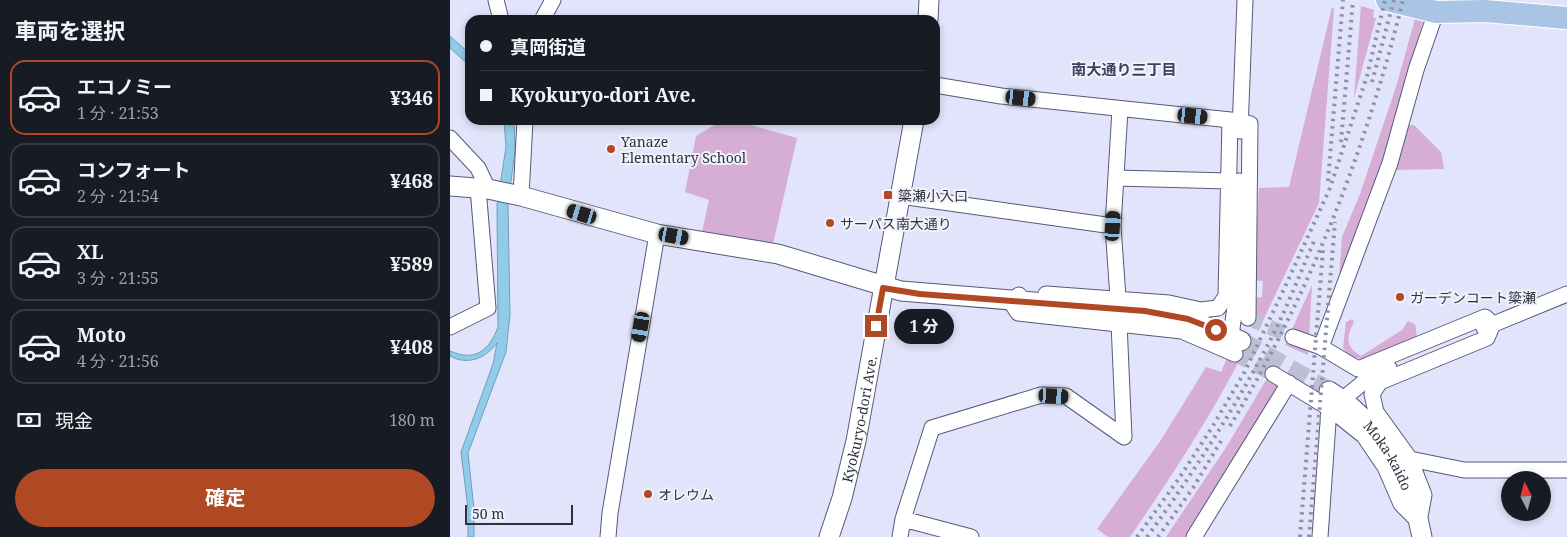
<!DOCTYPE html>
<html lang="ja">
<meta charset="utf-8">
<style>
body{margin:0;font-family:"Noto Serif","Noto Sans JP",serif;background:#242831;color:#f1f3f6;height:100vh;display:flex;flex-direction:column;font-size:19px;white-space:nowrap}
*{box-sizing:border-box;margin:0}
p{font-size:16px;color:#9ea1a6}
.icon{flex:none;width:28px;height:28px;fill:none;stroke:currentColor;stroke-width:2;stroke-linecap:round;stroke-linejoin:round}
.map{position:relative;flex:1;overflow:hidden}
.panel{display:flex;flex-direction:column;background:#171b24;width:450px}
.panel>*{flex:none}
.guide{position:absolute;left:15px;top:15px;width:475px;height:110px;border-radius:15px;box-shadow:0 2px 8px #0003;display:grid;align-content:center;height:110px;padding:0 15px;background:#171b24}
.needle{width:32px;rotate:354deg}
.tools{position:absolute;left:1051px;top:471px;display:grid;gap:10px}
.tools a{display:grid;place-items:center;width:50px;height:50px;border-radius:50%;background:#171b24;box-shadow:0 2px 8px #0003;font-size:25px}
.scale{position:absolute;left:15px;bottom:12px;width:108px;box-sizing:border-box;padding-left:5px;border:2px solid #2f313f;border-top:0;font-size:14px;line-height:18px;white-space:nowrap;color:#2f313f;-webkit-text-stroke:4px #f1f2fa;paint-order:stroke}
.end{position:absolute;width:22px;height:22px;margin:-11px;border:6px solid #b04824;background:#fff;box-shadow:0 0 0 2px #fff}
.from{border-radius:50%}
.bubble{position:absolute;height:35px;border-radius:18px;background:#171b24;box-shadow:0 2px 8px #0003;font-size:16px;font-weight:700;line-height:35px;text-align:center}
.car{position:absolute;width:15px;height:30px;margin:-15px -8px;border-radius:6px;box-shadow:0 0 4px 1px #0007;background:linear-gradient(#222 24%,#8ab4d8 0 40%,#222 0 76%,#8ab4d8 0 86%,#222 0)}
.guide b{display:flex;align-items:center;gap:18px;height:48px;font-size:19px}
.guide b+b{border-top:1px solid #363941}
.guide i{width:12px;height:12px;background:#f1f3f6}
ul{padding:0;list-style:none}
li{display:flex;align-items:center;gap:15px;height:75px;margin:0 10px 8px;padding:0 5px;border:2px solid #363941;border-radius:15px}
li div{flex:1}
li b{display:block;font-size:19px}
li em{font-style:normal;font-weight:700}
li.selected{border-color:#b04824}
li>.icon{width:45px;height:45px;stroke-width:1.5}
h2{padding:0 15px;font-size:22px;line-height:60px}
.pay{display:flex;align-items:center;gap:12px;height:55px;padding:0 15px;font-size:19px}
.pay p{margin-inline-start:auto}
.action{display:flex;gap:10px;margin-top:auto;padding:10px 15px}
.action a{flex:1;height:58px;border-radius:30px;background:#b04824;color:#fff;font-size:20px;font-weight:700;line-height:58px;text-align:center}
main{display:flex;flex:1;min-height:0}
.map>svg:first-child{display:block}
.green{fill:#d5add5}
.water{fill:#90ccea;stroke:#739eb7}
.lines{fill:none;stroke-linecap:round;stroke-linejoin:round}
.minor-tunnel{stroke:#bdc0d5;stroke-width:15;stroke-dasharray:15 8;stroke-linecap:butt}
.tertiary-tunnel{stroke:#bdc0d5;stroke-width:19;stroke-dasharray:19 9;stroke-linecap:butt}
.minor-casing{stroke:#565a78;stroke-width:17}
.tertiary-casing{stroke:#565a78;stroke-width:21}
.primary-casing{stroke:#fff;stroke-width:24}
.minor{stroke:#fff;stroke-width:15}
.tertiary{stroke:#fff;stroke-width:19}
.primary{stroke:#a9c4e5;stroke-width:22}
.rail{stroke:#8f91a3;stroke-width:4;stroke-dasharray:2.5 5;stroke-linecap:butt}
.route{stroke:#b04824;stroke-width:6}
.poi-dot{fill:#b04824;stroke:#f1f2fa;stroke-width:2}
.labels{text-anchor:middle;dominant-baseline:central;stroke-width:4;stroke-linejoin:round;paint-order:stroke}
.poi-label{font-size:14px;fill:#2f313f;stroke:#f1f2fa;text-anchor:start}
.street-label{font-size:14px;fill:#2f313f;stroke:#f1f2fa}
.neighbourhood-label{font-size:15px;font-weight:bold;fill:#3f425f;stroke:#f1f2fa}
</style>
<main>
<section class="panel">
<h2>車両を選択</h2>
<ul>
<li class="selected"><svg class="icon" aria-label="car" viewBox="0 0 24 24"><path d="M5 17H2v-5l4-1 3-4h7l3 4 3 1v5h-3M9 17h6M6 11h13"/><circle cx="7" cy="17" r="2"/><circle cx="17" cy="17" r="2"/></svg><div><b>エコノミー</b><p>1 分 · 21:53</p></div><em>¥346</em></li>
<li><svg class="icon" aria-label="car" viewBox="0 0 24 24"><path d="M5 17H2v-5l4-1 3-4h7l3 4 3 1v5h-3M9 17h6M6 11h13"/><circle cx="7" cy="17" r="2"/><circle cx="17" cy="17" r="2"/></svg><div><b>コンフォート</b><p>2 分 · 21:54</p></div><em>¥468</em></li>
<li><svg class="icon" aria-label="car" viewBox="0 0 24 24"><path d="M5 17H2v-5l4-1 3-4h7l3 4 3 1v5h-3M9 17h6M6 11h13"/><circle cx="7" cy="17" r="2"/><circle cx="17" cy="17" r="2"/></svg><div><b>XL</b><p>3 分 · 21:55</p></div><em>¥589</em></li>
<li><svg class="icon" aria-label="car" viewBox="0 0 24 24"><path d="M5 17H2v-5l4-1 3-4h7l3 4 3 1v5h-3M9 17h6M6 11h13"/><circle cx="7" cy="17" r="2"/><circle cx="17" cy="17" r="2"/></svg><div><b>Moto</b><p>4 分 · 21:56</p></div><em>¥408</em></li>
</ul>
<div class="pay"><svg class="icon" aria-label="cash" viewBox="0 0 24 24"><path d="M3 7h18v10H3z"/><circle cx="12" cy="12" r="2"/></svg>現金<p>180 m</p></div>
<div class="action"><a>確定</a></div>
</section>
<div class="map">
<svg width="1117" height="537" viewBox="0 0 1117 537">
<rect width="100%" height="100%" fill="#e1e4fa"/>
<path class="green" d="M911 6 924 10 923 17 926 18 904 98Z
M882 7 884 9 869 203 809 329 802 326 805 298 812 297 813 281 804 280 809 188 839 187Z
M965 19 973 21 934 163 889 278 892 237 910 194 946 87Z
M273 120H283L347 138 323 244 252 232 259 200 235 192 246 136Z
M958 125H964L991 152 994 169 944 170Z
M862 285 858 355 835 345Z
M902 319 904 322C896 337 895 347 911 356L952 330 958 321 965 324 967 337 917 360C908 359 897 356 893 348L896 322Z
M777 358 788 363C756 424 719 480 680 537H658L647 529 711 440 756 367 771 372Z
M816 380 832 387 738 537H716L777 446Z"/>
<path class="water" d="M0 36 20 54V66L0 48Z
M54 120H64L65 150 58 205 60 315 56 352 18 453 24 509V537H18V509L11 452 43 364 47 343C36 358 18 366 0 356V351C25 362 39 351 48 327L47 205 56 147Z"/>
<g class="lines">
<path class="minor-tunnel" d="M798 318 843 337
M785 354 823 374"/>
<path class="tertiary-tunnel" d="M791 341 879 391"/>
<defs>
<path id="minor" d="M46 0 51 20
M92 20 103 0
M485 85 551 96 790 121 800 124 798 318
M790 131 795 0
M0 138 28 168 38 189
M666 178 779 181
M71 196 75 120
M450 196 663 226
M596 294 719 303 751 310 768 308 776 296 780 120
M569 295 561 302 568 313 732 331 785 354
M668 298 663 226 670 109
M0 327 38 308 28 188
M1034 328 1117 294
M781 336 787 292 789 181
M871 347 940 163 966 70 986 12
M823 374 879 408 914 436 935 467 951 504 969 522 974 495 960 459 926 412 922 394 930 382 1037 338 1043 324 1035 317 908 369 871 347 843 337
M893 399 921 376 939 368
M960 459 1014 470H1117
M453 519 521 537
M158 537 160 513 207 234
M450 537 453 519 482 428 591 395 616 396 674 437 669 323
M744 537 839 383
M870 537 879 408"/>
<g id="tertiary">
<path d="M478 20 479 0"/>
<path d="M0 186 38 189 71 196 207 234 328 254 451 291 695 311 738 319 791 341"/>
<path id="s1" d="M879 391C930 422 961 479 972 537"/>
<path id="s2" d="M379 537 392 498 406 441 464 120"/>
</g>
<path id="primary" d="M937 0 986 12 1035 11 1117 18"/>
</defs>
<use href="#minor" class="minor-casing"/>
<use href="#tertiary" class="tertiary-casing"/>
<use href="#primary" class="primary-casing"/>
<use href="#minor" class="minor"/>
<use href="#tertiary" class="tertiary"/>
<use href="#primary" class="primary"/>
<path class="rail" d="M922 82 944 0
M891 142 903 0
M878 181 893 0
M780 426C860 294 916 149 953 0
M687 537 730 477 764 424 794 373 834 289 880 188 917 76 935 0
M697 537C744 472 787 405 824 333 839 303 851 271 865 239
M708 537 743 488 771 441
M850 537 873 250
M859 537 885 222"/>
</g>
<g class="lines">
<path class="route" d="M426 326 433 288 470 294 695 311 738 319 766 330"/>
</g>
<g class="poi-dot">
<circle cx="161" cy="149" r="5"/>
<rect x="433" y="190" width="10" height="10" rx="2.5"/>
<circle cx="380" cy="223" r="5"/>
<circle cx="950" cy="297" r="5"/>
<circle cx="198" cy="494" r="5"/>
</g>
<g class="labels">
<g class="poi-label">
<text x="171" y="141">Yanaze<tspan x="171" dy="16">Elementary School</tspan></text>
<text x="448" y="195">簗瀬小入口</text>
<text x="390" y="223">サーパス南大通り</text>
<text x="960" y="297">ガーデンコート簗瀬</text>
<text x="208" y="494">オレウム</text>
</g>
<g class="street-label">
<text stroke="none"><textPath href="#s2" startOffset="122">Kyokuryo-dori Ave.</textPath></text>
<text stroke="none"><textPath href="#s1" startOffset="89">Moka-kaido</textPath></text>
</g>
<g class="neighbourhood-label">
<text x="674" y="69">南大通り三丁目</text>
</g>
</g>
</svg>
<div class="tools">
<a><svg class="needle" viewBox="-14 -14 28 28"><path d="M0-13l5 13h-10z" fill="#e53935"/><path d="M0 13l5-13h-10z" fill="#9ea1a6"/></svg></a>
</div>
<div class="scale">50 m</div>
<i class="end from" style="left:766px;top:330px"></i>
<i class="end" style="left:426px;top:326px"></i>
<div class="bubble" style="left:444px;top:309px;width:60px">1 分</div>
<i class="car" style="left:571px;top:98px;rotate:96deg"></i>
<i class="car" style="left:743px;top:116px;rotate:96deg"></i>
<i class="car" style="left:132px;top:214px;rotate:287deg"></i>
<i class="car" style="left:663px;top:226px;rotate:4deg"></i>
<i class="car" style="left:224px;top:236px;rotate:100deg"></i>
<i class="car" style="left:191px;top:327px;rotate:190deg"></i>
<i class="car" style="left:604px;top:396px;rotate:93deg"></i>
<div class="guide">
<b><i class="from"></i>真岡街道</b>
<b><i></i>Kyokuryo-dori Ave.</b>
</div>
</div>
</main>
